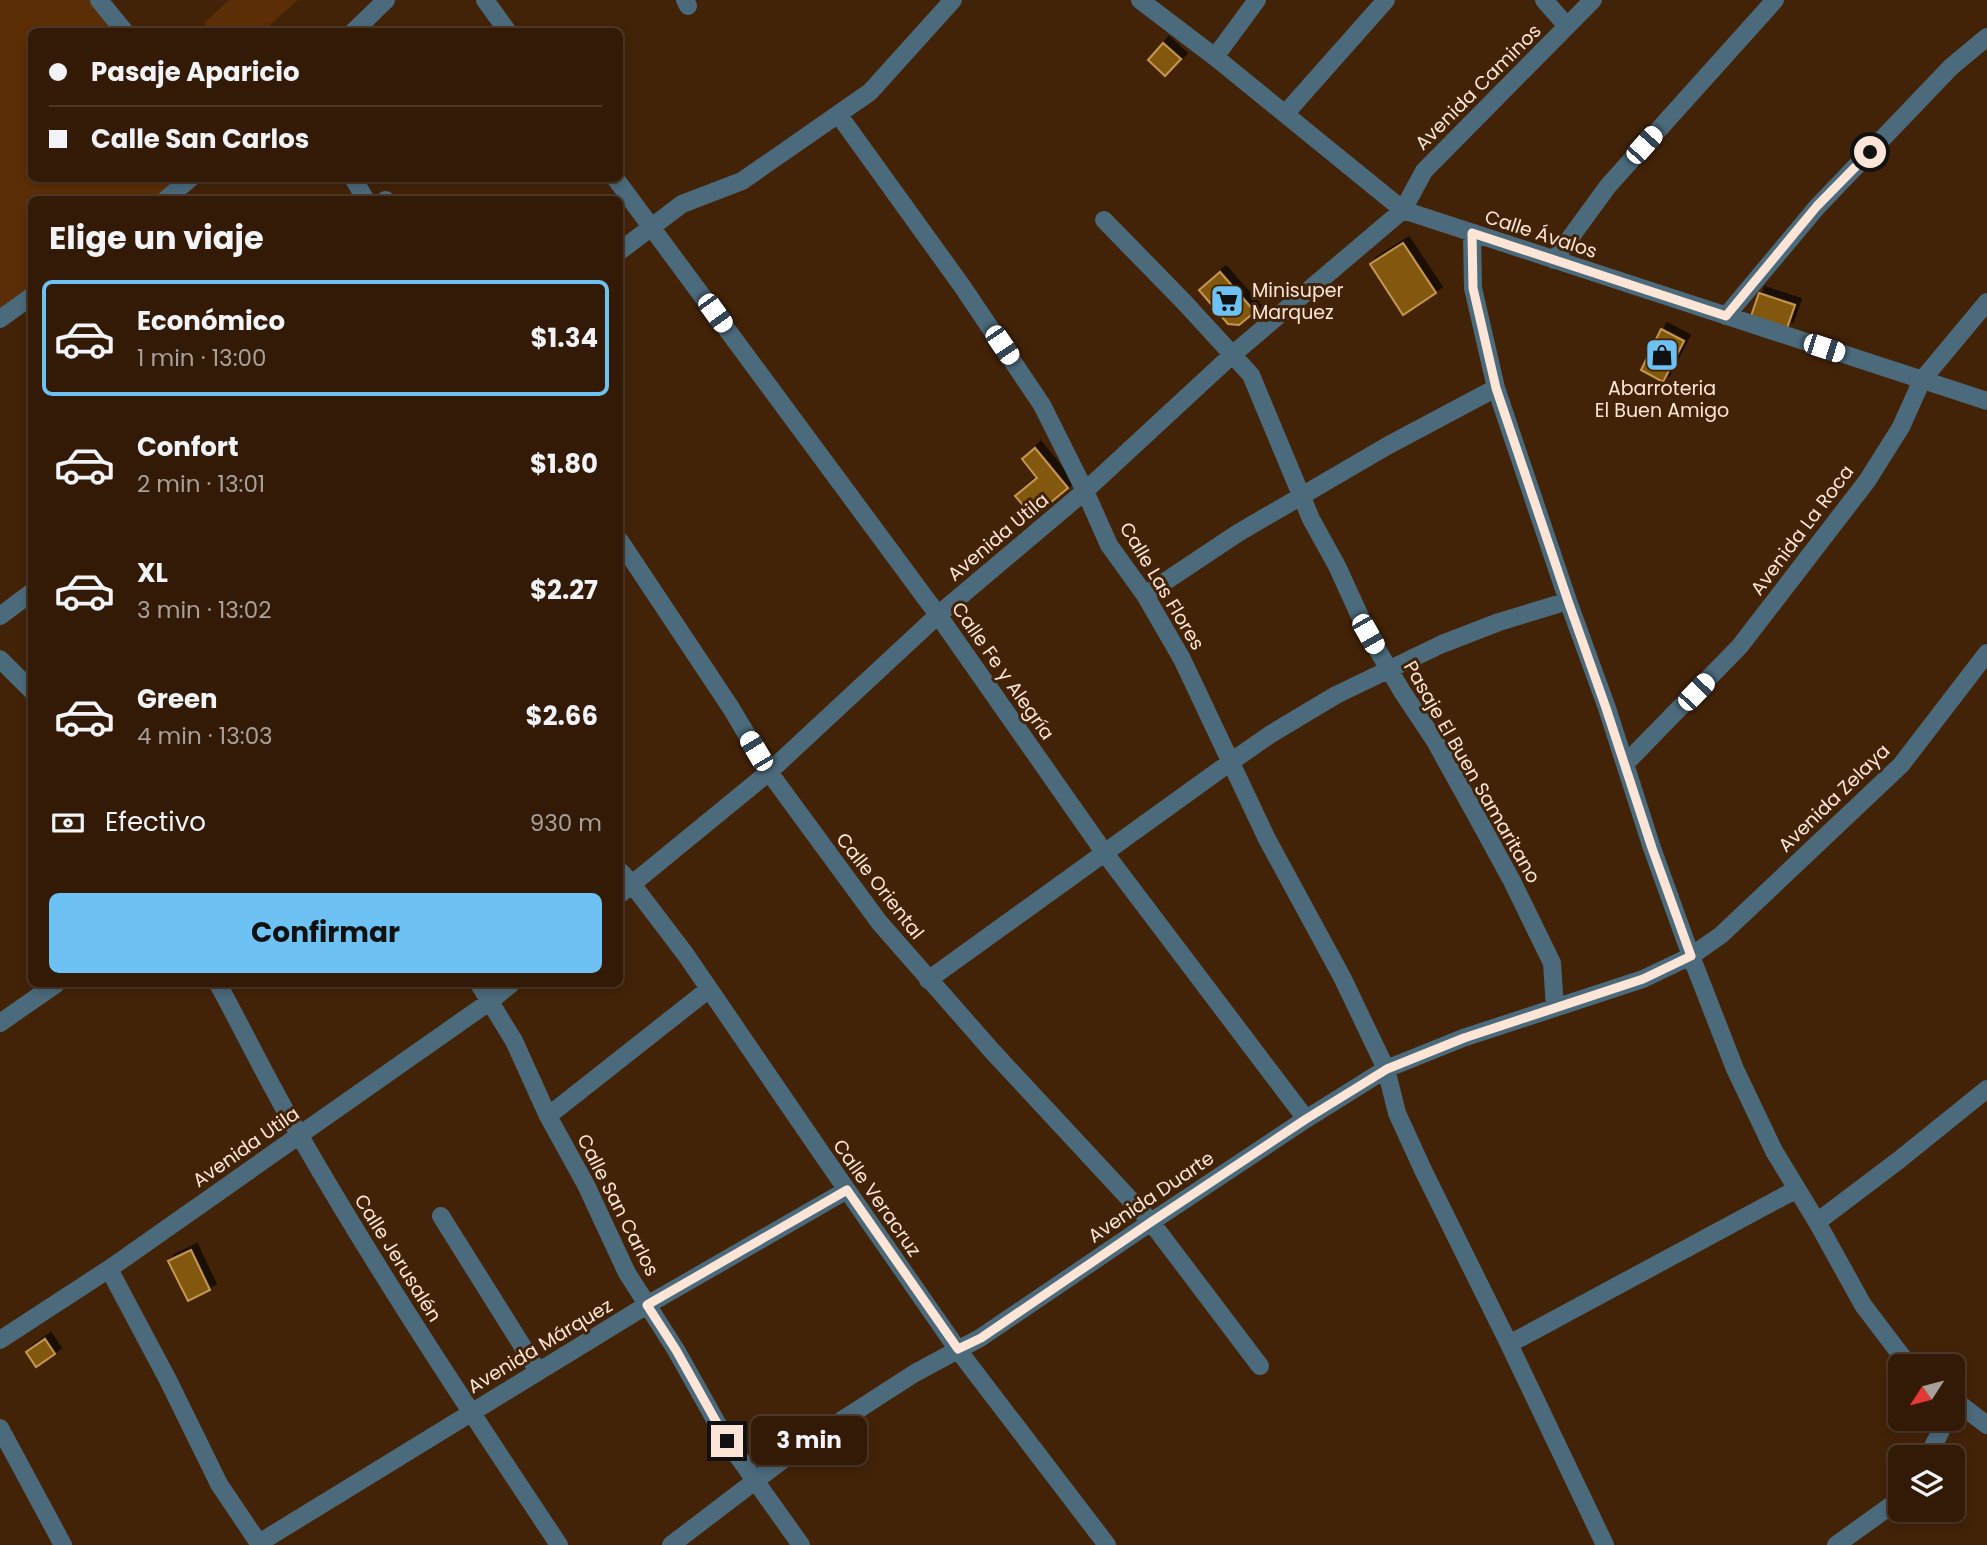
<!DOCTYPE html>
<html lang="es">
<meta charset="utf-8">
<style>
body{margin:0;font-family:Poppins,sans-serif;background:#3d2714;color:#f1f3f6;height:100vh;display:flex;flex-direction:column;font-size:26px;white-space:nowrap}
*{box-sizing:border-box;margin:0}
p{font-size:23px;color:#a8a19b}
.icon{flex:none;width:38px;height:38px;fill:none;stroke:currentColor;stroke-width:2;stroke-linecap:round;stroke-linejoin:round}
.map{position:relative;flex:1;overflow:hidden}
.drawer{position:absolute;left:28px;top:196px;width:595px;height:791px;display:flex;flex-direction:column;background:#321a06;border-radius:10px;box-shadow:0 4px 10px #0003,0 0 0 2px #4d3828}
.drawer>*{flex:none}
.guide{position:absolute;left:28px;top:28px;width:595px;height:154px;border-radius:10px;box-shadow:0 4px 10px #0003,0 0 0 2px #4d3828;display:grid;align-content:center;height:154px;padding:0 21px;background:#321a06}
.needle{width:46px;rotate:234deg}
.fabs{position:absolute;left:1888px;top:1354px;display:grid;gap:14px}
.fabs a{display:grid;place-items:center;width:77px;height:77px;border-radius:10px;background:#321a06;box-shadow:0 4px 10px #0003,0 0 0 2px #4d3828;font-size:35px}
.end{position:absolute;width:32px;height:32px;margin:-16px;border:9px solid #fce5d7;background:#111;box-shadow:0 0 0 4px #111}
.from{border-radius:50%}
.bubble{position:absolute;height:49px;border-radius:10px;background:#321a06;box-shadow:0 4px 10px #0003,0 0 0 2px #4d3828;font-size:23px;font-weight:700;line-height:49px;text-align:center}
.car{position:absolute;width:21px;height:42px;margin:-21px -10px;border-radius:9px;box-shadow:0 0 5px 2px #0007;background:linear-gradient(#fff 24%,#345 0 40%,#fff 0 76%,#345 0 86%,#fff 0)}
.guide b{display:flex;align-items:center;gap:24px;height:66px;font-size:26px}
.guide b+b{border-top:2px solid #4d3828}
.guide i{width:18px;height:18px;background:#f1f3f6}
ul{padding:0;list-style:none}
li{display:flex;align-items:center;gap:21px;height:116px;margin:0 14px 10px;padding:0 7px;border:4px solid transparent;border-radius:10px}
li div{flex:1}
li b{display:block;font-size:26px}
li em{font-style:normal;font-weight:700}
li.active{border-color:#6dc2f3}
li>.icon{width:63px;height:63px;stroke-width:1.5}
h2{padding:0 21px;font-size:32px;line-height:84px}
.pay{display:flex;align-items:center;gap:18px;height:77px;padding:0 21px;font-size:26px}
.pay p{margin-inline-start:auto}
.button{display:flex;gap:14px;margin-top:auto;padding:14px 21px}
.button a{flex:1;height:80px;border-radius:10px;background:#6dc2f3;color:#111;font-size:28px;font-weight:700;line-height:80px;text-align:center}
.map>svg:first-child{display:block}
.green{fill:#5b2e06}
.building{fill:#81580f;stroke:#c59650;stroke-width:2;filter:url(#shadow)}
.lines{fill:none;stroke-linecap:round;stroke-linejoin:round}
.minor{stroke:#4b6a7c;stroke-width:18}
.route{stroke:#fce5d7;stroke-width:9}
.labels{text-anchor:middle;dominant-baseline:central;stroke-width:6;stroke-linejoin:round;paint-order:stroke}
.street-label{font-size:19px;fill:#fce5d7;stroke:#432308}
.poi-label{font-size:19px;fill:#fce5d7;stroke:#432308;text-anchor:start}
</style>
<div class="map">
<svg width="1987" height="1545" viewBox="0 0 1987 1545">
<defs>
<filter id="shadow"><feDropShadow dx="6" dy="-6" stdDeviation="0" flood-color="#0009"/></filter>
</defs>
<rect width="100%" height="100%" fill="#432308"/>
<path class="green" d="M0 0H101L127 31 32 32V178L189 179 161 199 32 200 31 296 0 320Z
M229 0H298L263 31H212L204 23Z"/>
<path class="building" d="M1163 43 1181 59 1165 76 1148 60Z
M1403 243 1436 293 1403 315 1370 264Z
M1220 272 1255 312 1239 325 1228 324 1199 290Z
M1759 293 1795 305 1787 328 1751 316Z
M1661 329 1684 341 1663 382 1641 370Z
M1035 448 1068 488 1033 517 1015 496 1037 478 1022 459Z
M191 1250 210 1290 188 1301 168 1261Z
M45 1339 55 1354 36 1367 26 1352Z"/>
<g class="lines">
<path class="minor" d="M99 0 125 32
M485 0 508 32
M685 0 688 6
M1140 0 1215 57 1403 210 1987 401
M1544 0 1567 26
M353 32 386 0
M1215 57 1257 0
M838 114 962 286 1042 405 1085 491 1109 545 1145 595 1182 659 1267 839 1342 977 1386 1069 1397 1113 1423 1170 1509 1344 1605 1545
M1285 114 1386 0
M353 178 366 200
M615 178 938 615 1104 852 1306 1119
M165 200 191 178
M385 200H386
M1104 220 1185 303 1251 375 1311 519 1337 566 1368 634 1403 693 1435 741 1477 817 1512 881 1552 963 1555 1008
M1472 233 1473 288 1496 388 1568 601 1607 708 1652 848 1691 956 1735 1069 1774 1151 1817 1222 1863 1305 1910 1367
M620 251 682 204 742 181 870 92 953 0
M1554 260 1608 186 1775 0
M1726 316 1817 207 1951 67 1987 37
M0 319 32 296
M620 541 731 708 769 772 879 922 993 1052 1151 1222 1260 1366
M1145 595 1238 533 1387 446 1496 388
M0 616 32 592
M0 659 32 691
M1625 764 1740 646 1867 481 1901 427 1922 380 1987 302
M620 871 632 884 686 955 822 1154 958 1350 1107 1545
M620 894 769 772 938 615 1085 491 1232 355 1403 210 1424 171 1593 0
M928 980 1232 761 1271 734 1336 695 1442 644 1499 622 1568 601
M218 984C246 1035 271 1088 301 1138 381 1277 470 1411 559 1545
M479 984 514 1041 548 1116 586 1185 627 1273 676 1350 727 1441 801 1545
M0 1023 56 984
M548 1116 709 989
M441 1216 538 1371
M1817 1222 1899 1160 1987 1089
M109 1269 168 1380 219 1484 260 1545
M0 1340 109 1269 489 1002 511 984
M1509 1344 1797 1189
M1953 1399 1987 1425
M0 1428 63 1545
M1927 1458 1947 1419
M259 1543 647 1305 847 1190
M671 1545 797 1449 915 1373 980 1338 1151 1222 1306 1119 1386 1069 1463 1038 1643 979 1691 956 1721 935 1901 765 1987 653
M1836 1545 1900 1499"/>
</g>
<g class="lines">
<path class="route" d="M727 1441 676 1350 647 1305 847 1190 958 1349 981 1338 1151 1222 1306 1119 1387 1069 1464 1038 1643 979 1691 956 1652 848 1606 708 1568 601 1496 388 1473 288 1472 233 1726 316 1817 206 1870 152"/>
</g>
<defs>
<symbol id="supermarket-square" viewBox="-11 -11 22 22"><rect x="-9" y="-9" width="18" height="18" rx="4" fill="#6dc2f3" stroke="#432308"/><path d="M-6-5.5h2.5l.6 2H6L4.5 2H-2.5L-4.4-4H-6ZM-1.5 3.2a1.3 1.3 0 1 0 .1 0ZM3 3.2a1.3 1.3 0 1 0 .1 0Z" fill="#111"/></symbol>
<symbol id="shop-square" viewBox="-11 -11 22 22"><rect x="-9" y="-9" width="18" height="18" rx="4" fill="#6dc2f3" stroke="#432308"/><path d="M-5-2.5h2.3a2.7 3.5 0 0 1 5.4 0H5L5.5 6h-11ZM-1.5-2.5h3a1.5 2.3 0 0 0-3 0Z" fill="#111"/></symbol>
</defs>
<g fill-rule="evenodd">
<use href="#supermarket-square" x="1208" y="282" width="38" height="38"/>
<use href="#shop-square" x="1643" y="336" width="38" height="38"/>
</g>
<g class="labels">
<g class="street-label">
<text transform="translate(1478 87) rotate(-45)">Avenida Caminos</text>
<text transform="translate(1541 234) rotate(18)">Calle Ávalos</text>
<text transform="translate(1802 530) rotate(-53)">Avenida La Roca</text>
<text transform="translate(998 537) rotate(-40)">Avenida Utila</text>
<text transform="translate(1162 586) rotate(59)">Calle Las Flores</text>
<text transform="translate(1003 671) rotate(55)">Calle Fe y Alegría</text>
<text transform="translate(1472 772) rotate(60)">Pasaje El Buen Samaritano</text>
<text transform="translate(1834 798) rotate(-44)">Avenida Zelaya</text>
<text transform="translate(880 886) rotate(52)">Calle Oriental</text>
<text transform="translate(246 1147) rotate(-35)">Avenida Utila</text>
<text transform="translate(1151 1197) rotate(-34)">Avenida Duarte</text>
<text transform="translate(877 1198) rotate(55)">Calle Veracruz</text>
<text transform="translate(618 1205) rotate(63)">Calle San Carlos</text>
<text transform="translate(398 1258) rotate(58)">Calle Jerusalén</text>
<text transform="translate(540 1346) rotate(-31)">Avenida Márquez</text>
</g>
<g class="poi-label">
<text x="1252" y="290">Minisuper<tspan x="1252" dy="22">Marquez</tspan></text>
<text x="1662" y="388" text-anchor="middle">Abarroteria<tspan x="1662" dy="22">El Buen Amigo</tspan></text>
</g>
</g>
</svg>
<div class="fabs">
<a><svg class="needle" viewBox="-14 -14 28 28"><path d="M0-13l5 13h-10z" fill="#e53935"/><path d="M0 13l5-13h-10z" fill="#a8a19b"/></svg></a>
<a><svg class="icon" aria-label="layers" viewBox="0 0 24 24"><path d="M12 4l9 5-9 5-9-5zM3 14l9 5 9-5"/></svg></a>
</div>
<i class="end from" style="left:1870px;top:152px"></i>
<i class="end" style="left:727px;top:1441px"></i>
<div class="bubble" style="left:751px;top:1416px;width:116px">3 min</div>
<i class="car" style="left:1644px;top:145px;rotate:42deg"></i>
<i class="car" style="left:715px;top:313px;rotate:144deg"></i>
<i class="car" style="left:1002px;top:345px;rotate:146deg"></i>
<i class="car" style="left:1824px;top:348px;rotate:108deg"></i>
<i class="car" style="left:1368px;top:634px;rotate:150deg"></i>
<i class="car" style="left:1696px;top:692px;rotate:44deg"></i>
<i class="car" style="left:756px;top:751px;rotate:329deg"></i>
<div class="guide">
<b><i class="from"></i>Pasaje Aparicio</b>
<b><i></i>Calle San Carlos</b>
</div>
<section class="drawer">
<h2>Elige un viaje</h2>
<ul>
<li class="active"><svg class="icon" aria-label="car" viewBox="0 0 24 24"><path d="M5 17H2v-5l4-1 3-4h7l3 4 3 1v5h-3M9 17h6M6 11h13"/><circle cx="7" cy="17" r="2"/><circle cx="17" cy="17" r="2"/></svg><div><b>Económico</b><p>1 min · 13:00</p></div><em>$1.34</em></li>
<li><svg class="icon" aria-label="car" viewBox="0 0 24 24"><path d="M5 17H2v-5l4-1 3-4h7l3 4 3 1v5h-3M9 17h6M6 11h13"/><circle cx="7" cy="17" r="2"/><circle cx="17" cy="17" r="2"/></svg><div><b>Confort</b><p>2 min · 13:01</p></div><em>$1.80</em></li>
<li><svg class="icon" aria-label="car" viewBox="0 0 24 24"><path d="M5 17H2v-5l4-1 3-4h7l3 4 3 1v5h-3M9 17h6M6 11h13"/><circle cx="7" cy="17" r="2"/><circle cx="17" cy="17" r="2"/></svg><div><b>XL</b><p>3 min · 13:02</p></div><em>$2.27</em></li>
<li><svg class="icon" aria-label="car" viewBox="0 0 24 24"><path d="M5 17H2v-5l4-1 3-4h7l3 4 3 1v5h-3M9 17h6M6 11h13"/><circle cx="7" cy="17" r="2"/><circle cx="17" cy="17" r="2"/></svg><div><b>Green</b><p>4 min · 13:03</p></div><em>$2.66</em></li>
</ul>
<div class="pay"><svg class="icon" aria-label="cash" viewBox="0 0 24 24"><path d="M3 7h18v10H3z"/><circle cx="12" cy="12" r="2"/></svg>Efectivo<p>930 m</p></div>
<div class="button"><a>Confirmar</a></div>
</section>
</div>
